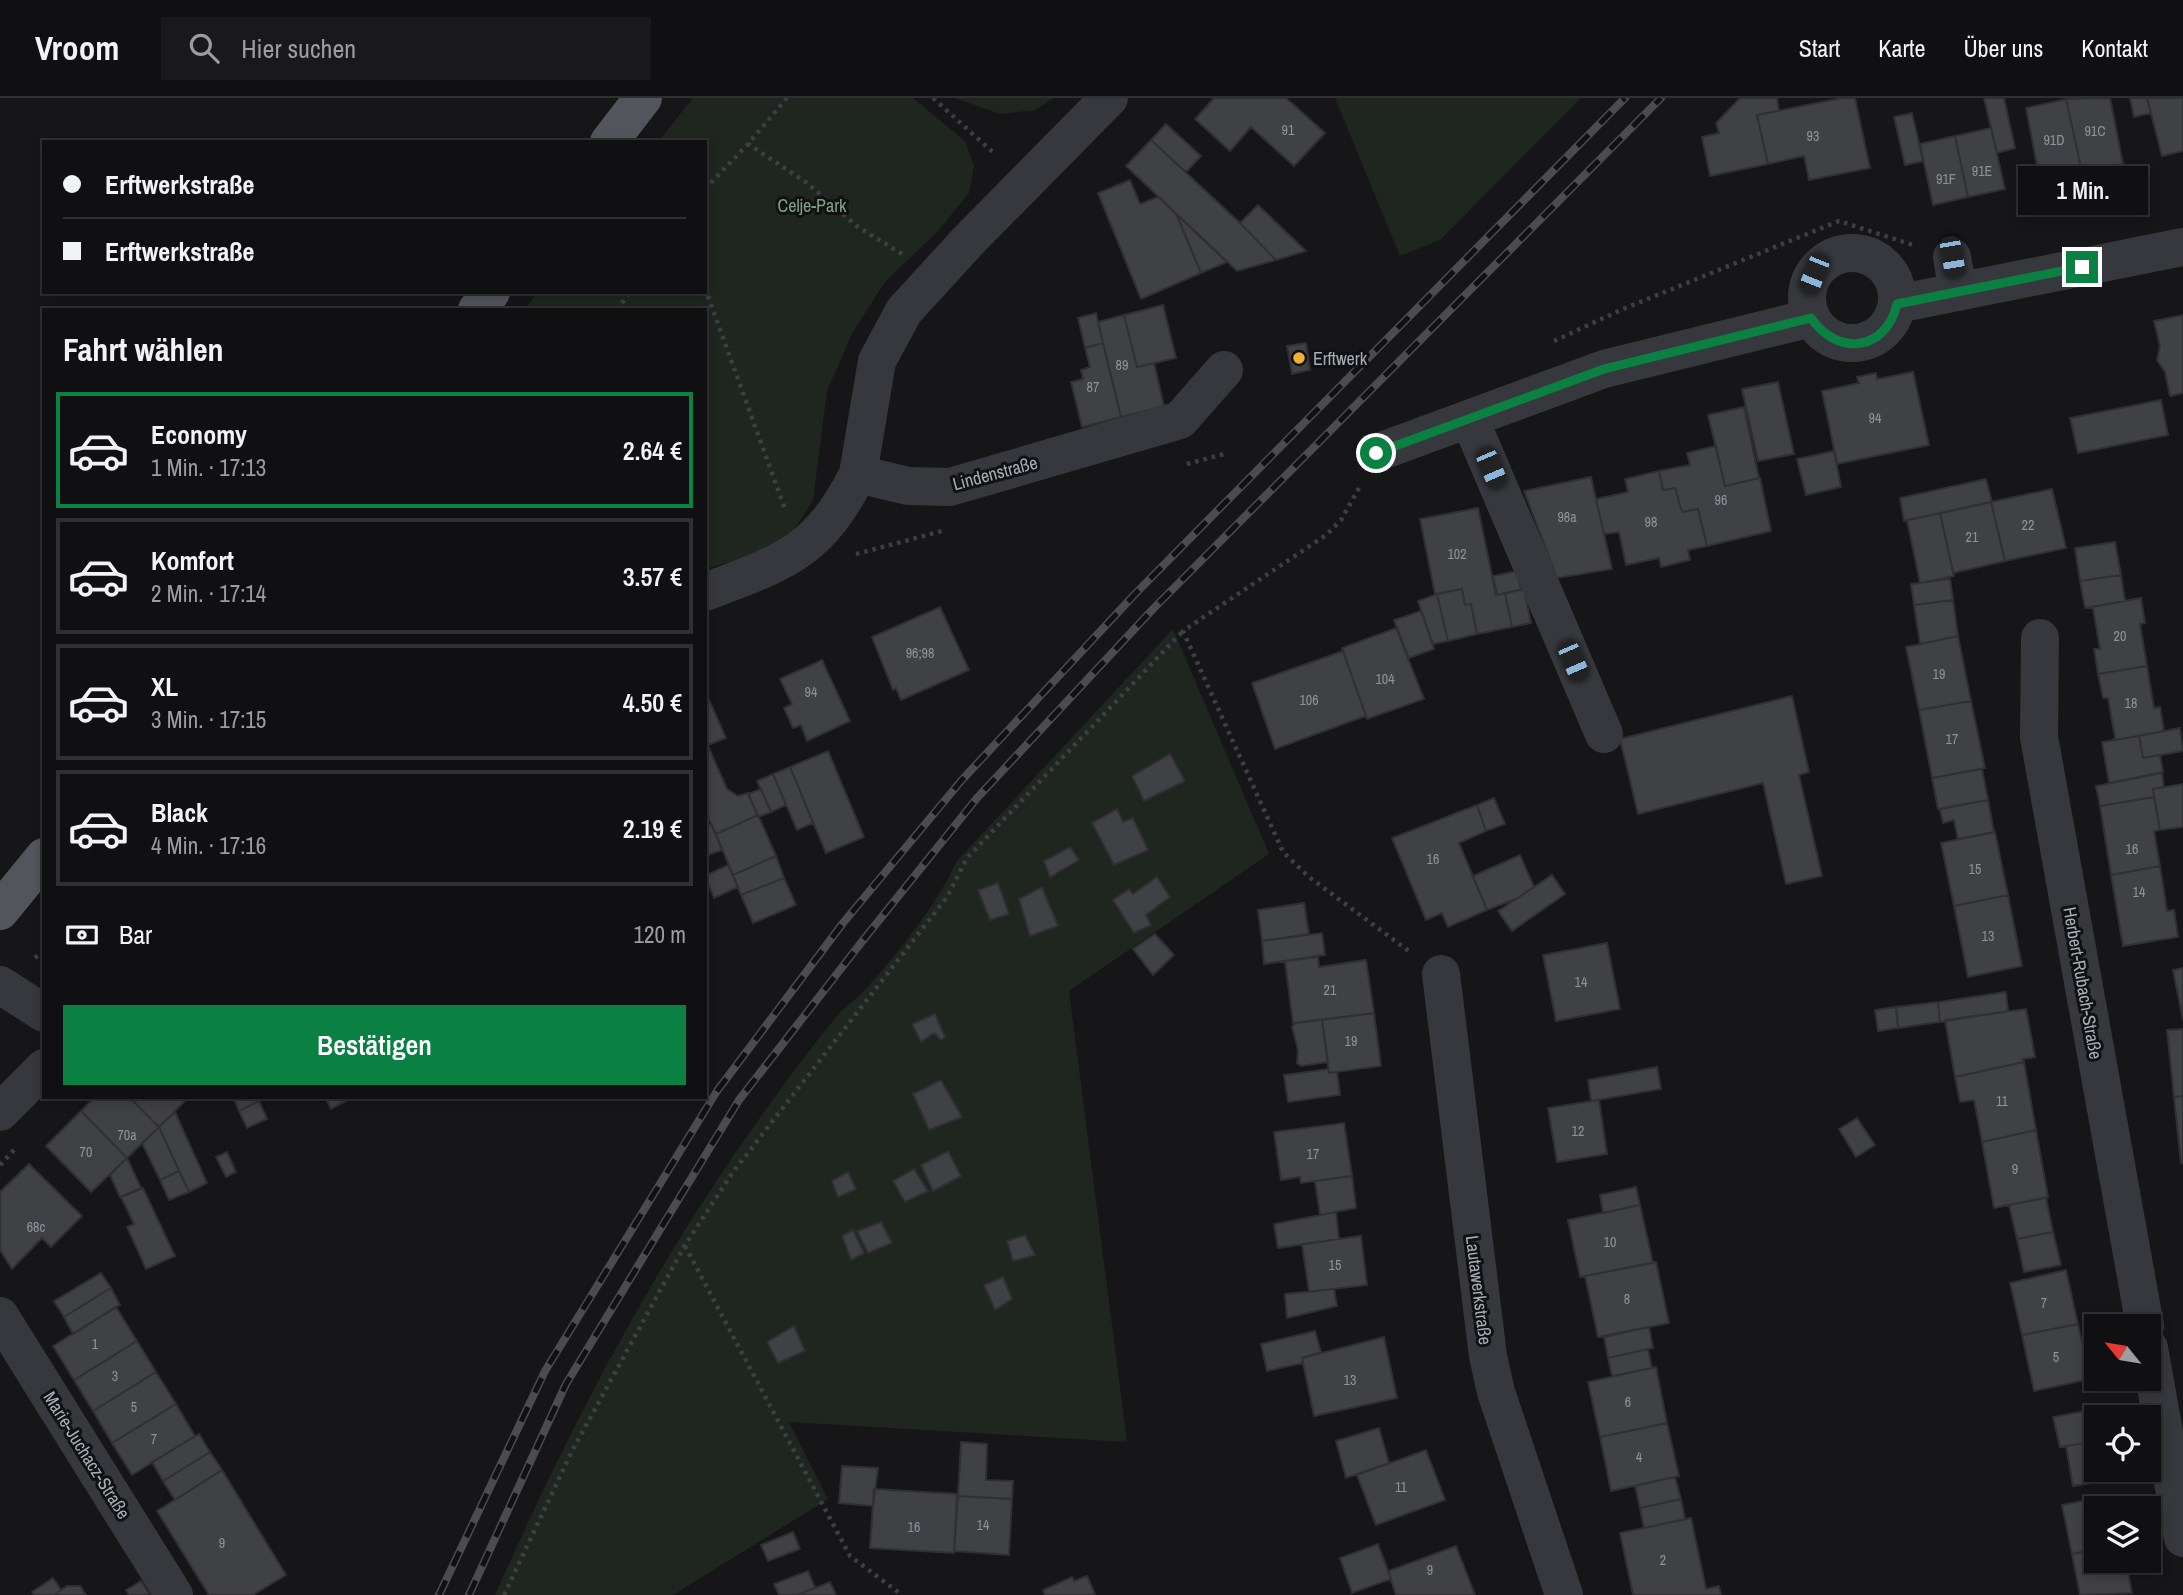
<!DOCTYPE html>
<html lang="de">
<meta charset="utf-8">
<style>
body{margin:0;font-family:"Archivo Narrow",sans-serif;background:#19191b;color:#f1f3f6;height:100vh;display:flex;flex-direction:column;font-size:26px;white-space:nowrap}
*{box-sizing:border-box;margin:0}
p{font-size:23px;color:#9c9d9f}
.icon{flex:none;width:38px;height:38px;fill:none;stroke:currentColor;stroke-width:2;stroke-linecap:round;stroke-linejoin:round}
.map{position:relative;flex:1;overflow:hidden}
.side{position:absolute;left:42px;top:210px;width:665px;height:791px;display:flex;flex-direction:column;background:#101012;border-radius:0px;box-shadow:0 4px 10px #0003,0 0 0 2px #303032}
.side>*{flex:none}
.top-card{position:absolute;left:42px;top:42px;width:665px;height:154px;border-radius:0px;box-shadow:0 4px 10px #0003,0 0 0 2px #303032;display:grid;align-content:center;height:154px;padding:0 21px;background:#101012}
.needle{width:46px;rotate:300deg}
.controls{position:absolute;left:2084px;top:1216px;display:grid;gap:14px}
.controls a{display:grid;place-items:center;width:77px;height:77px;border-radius:0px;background:#101012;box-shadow:0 4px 10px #0003,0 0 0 2px #303032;font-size:35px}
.end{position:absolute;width:32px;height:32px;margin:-16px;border:9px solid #0b8043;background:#fff;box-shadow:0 0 0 4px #fff}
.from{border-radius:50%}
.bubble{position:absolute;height:49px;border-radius:0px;background:#101012;box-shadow:0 4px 10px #0003,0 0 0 2px #303032;font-size:23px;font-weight:600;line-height:49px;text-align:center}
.car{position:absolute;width:21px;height:42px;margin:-21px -10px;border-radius:9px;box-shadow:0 0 5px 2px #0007;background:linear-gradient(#222 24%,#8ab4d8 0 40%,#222 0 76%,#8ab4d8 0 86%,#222 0)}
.top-card b{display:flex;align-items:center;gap:24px;height:66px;font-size:26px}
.top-card b+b{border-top:2px solid #303032}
.top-card i{width:18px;height:18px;background:#f1f3f6}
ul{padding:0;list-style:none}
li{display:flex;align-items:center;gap:21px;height:116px;margin:0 14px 10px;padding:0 7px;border:4px solid #303032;border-radius:0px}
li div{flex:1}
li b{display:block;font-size:26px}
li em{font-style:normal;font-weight:600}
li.active{border-color:#0b8043}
li>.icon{width:63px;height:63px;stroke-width:1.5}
h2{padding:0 21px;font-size:32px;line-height:84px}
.pay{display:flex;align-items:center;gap:18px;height:77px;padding:0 21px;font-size:26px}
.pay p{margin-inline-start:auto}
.primary-button{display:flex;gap:14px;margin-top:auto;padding:14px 21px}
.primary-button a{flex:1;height:80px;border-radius:0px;background:#0b8043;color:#fff;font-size:28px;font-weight:600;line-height:80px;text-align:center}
header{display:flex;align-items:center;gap:42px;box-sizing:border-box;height:98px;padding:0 35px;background:#101012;border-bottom:2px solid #303032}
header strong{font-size:33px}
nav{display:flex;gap:38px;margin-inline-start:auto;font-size:24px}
.search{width:490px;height:63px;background:#19191b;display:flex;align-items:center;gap:18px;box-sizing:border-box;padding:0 24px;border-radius:0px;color:#9c9d9f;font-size:26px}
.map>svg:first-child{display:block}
.green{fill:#1e261f}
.building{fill:#404145;stroke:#303034;stroke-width:2}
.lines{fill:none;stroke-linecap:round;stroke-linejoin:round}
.path{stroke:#3d3f44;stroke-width:4.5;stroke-dasharray:3.5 5;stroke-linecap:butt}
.minor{stroke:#37383d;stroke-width:38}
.major{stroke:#53555c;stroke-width:38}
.rail-casing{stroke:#4a4c52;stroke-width:8}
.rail{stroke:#111113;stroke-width:5;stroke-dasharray:16;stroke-linecap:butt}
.route{stroke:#0b8043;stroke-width:9}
.poi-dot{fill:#f2b134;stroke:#111113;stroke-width:2.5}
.labels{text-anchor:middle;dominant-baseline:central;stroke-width:6;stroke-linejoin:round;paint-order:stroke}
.number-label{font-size:14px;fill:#8e929b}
.park-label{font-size:18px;fill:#7fa381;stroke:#111113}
.poi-label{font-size:18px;fill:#a8adb8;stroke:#111113;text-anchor:start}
.street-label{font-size:18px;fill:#a8adb8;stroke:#111113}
</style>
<header>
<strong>Vroom</strong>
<div class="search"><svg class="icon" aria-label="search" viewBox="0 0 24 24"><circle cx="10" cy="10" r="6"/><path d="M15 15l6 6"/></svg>Hier suchen</div>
<nav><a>Start</a><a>Karte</a><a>Über uns</a><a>Kontakt</a></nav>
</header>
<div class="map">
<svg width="2183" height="1497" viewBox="0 0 2183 1497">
<rect width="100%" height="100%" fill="#161618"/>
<path class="green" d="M693 0H913L965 43 974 68 969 95 938 133 885 184 853 234 827 293 813 403 782 449 705 471V212H524L538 194H705V44H658Z
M955 0H1054L1035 12 1000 16Z
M1335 0H1581L1440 142 1400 158Z
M1173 531 1269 756 1069 893 1127 1344 789 1324 828 1401 673 1497H495C568 1332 652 1171 757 1024 782 988 809 952 837 918 843 910 853 904 860 897 890 866 940 803 956 764Z"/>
<path class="building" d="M1214 0H1286L1325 35 1294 68 1251 29 1230 53 1195 21Z
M1740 0H1777L1779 13 1757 17 1768 66 1710 78 1702 39 1719 35 1716 25Z
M1842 0H1855L1870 70 1809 82 1804 58 1768 66 1757 17Z
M1984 0H2004L2015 50 1997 55Z
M2110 0 2123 66 2082 74 2066 1Z
M2130 0H2147L2151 15 2134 19Z
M2147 0H2183V53L2162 58Z
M2066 1 2082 74 2040 83 2026 10Z
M1912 15 1923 63 1905 67 1894 19Z
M1166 26 1201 58 1186 74 1151 42Z
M1991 30 2005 91 1968 99 1955 38Z
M1955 38 1968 99 1933 107 1920 46Z
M1151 42 1240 125 1276 162 1237 173 1126 68Z
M1130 82 1140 106 1158 99 1176 116 1201 175 1141 201 1098 95Z
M1258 107 1306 153 1276 162 1240 125Z
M1177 117 1227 164 1201 175Z
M1163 207 1176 260 1137 269 1124 217Z
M1096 215 1103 245 1085 250 1078 220Z
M1124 217 1137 269 1154 265 1164 308 1121 319 1098 224Z
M2183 217V295L2170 298 2165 274 2157 262 2160 248 2154 223Z
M1103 245 1121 319 1082 329 1071 284 1083 281 1081 272 1090 269 1085 250Z
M1306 245 1310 272 1292 276 1287 248Z
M1913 274 1929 347 1837 366 1822 293 1859 285 1857 279 1876 275 1877 281Z
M1778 284 1794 356 1758 363 1742 291Z
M2161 302 2168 337 2078 355 2070 320Z
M1744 309 1759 380 1725 388 1708 317Z
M1716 348 1725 388 1760 380 1771 433 1707 448 1698 411 1682 414 1675 390 1663 392 1659 373 1690 367 1687 355Z
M1834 353 1841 389 1806 397 1797 361Z
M1659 373 1663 392 1675 390 1682 414 1698 411 1707 448 1688 452 1690 462 1661 469 1659 460 1626 467 1619 434 1604 436 1596 401 1628 394 1625 381Z
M1591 379 1612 471 1557 480 1524 393Z
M1986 381 1992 404 1904 423 1900 400Z
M2052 391 2066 450 2005 463 1991 404Z
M1991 404 2005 463 1953 475 1940 415Z
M1478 410 1496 497 1505 495 1512 529 1477 536 1471 506 1465 507 1462 491 1435 496 1420 421Z
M1940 415 1954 478 1920 485 1907 422Z
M2115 444 2121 477 2080 483 2075 450Z
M1517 473 1521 492 1497 497 1493 478Z
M2121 477 2125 503 2085 510 2080 483Z
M1950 481 1953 502 1914 507 1911 486Z
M1462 491 1465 507 1471 506 1477 536 1448 543 1437 496Z
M1524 491 1531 525 1512 529 1505 495Z
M1437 496 1448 543 1433 546 1418 503Z
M2141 500 2145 525 2140 526 2147 568 2098 576 2094 551H2100L2093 510H2087Z
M1953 502 1958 538 1920 546 1914 507Z
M940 509 969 572 901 602 896 590 893 592 872 539Z
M1421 513 1434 551 1409 560 1394 522Z
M1396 530 1424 601 1367 621 1342 550Z
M1958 538 1971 603 1919 612 1906 549Z
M1343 553 1366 618 1275 651 1252 585Z
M822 562 850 623 807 643 801 627 793 630 784 610 792 606 780 581Z
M2147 568 2154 610 2160 609 2164 633 2110 643 2115 640 2108 600H2103L2098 576Z
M705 593 726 640 708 647 705 641Z
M1792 598 1809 674 1799 677 1822 778 1786 786 1763 685 1638 716 1620 641Z
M1971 603 1985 670 1932 680 1919 612Z
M2180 630 2183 653 2143 660 2139 638Z
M2139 638 2143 660 2160 657 2163 674 2109 685 2102 644Z
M705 641 727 691 738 698 748 695 758 717 716 736 705 713Z
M828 653 864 739 826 755 790 669Z
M1170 656 1185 683 1144 703 1132 678Z
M790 669 813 725 797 732 773 676Z
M1982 671 1988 702 1938 711 1932 680Z
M2162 675 2164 689 2153 691 2154 699 2100 708 2096 688Z
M773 676 786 707 771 714 757 683Z
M2183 686V729L2160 732 2153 691Z
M761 691 771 714 758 719 748 696Z
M2154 699 2160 732 2154 733 2160 768 2111 777 2100 708Z
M1494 700 1505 726 1486 733 1477 707Z
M1988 702 1994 734 1958 741 1954 722 1943 725 1940 711Z
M1477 707 1486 733 1459 745 1487 812 1448 829 1442 815 1426 822 1392 740Z
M1117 711 1123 724 1133 720 1148 752 1114 767 1092 725Z
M758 717 776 758 733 777 716 736Z
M711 726 722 752 705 758V729Z
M1995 734 2008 797 1954 808 1941 745Z
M1070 749 1079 762 1050 779 1044 763Z
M1520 757 1534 789 1518 800 1487 812 1473 778Z
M776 758 784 780 741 797 733 777Z
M728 767 738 789 714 800 705 778Z
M2160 768 2167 813 2174 812 2178 839 2123 848 2111 777Z
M1552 777 1565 796 1512 833 1498 813Z
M1157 779 1170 799 1146 817 1151 827 1134 835 1113 802 1129 791 1133 796Z
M784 780 796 807 753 825 741 797Z
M998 785 1009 816 990 822 978 792Z
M1042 789 1058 828 1030 838 1019 801Z
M2008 797 2022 868 1968 879 1954 808Z
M1304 805 1309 836 1262 843 1258 812Z
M1322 835 1325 857 1264 866 1262 843Z
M1155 836 1174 857 1153 877 1133 851Z
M1607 845 1620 911 1556 923 1543 857Z
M1318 859 1319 869 1366 862 1374 915 1293 925 1285 863Z
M2183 870V922L2173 872Z
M2006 894 2008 913 1940 924 1938 904Z
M1938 904 1940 924 1898 930 1896 909Z
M1896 909 1898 930 1878 933 1875 912Z
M2026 911 2035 959 2023 961 2024 964 1955 979 1945 922Z
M1374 915 1381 968 1329 975 1322 922Z
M935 916 945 939 941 942 934 935 921 944 912 926Z
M1322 922 1328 964 1301 968 1297 965 1298 952 1292 929 1295 925Z
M2183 931V998L2174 999 2167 932Z
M2024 964 2036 1032 1982 1044 1974 1002 1960 1004 1955 979Z
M1657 969 1661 991 1591 1003 1588 982Z
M1328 971 1329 975 1337 974 1340 997 1288 1004 1284 977Z
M941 982 962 1019 929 1032 913 996Z
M2183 998V1065H2181L2174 999Z
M95 999H129L159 1029 127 1060 81 1013Z
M129 999H189L159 1029Z
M233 999H257L259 1003 239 1013Z
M325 999H347L348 1002 331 1011Z
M1599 1002 1607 1056 1557 1064 1548 1010Z
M259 1003 267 1021 247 1030 239 1013Z
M81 1013 127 1060 91 1094 46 1048Z
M175 1014 207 1085 189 1094 159 1029Z
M1857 1020 1875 1047 1856 1059 1839 1031Z
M1344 1025 1352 1078 1301 1085 1300 1079 1281 1082 1274 1034Z
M159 1029 179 1073 160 1082 142 1045Z
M2036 1032 2048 1099 1994 1110 1982 1044Z
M948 1053 961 1078 933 1093 921 1067Z
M227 1054 236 1074 226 1079 216 1059Z
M127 1060 141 1090 120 1099 110 1077Z
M29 1066 82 1118 51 1149 42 1140 12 1171 0 1152V1094Z
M914 1071 928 1093 905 1104 893 1083Z
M179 1073 189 1094 169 1102 160 1082Z
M848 1074 856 1091 838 1099 832 1083Z
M1352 1078 1356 1110 1320 1117 1315 1083Z
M1636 1089 1640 1107 1603 1115 1600 1097Z
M143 1090 175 1158 146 1171 127 1129 134 1126 121 1099Z
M2046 1100 2053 1134 2017 1141 2009 1107Z
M1640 1107 1653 1165 1580 1179 1568 1122Z
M1336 1114 1339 1141 1278 1150 1274 1126Z
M881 1124 892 1145 868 1155 857 1133Z
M853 1132 864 1155 851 1162 842 1138Z
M2053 1134 2061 1167 2024 1174 2017 1141Z
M1025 1137 1035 1157 1013 1163 1007 1143Z
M1361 1138 1367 1187 1309 1194 1302 1146Z
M1656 1164 1669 1225 1598 1239 1585 1178Z
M2066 1172 2078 1226 2022 1237 2010 1185Z
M101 1175 111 1190 64 1219 54 1203Z
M1003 1179 1012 1201 995 1212 984 1187Z
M111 1190 120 1207 73 1236 64 1219Z
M1334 1191 1337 1208 1287 1220 1285 1196Z
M116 1209 137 1243 74 1282 53 1248Z
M2078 1226 2090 1281 2034 1293 2022 1237Z
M794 1228 805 1253 778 1265 767 1244Z
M1649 1229 1653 1250 1608 1260 1604 1239Z
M1315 1233 1321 1254 1302 1260 1303 1265 1267 1273 1261 1246Z
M1384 1239 1397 1300 1314 1318 1302 1260Z
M137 1243 156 1274 93 1313 74 1282Z
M1648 1251 1652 1270 1612 1278 1608 1260Z
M1656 1269 1667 1325 1600 1339 1588 1284Z
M156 1274 176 1306 112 1345 93 1313Z
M176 1306 195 1338 132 1377 112 1345Z
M2091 1312 2096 1343 2060 1349 2053 1319Z
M1667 1325 1679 1378 1611 1393 1600 1339Z
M1379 1330 1389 1365 1346 1380 1336 1343Z
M199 1336 210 1354 163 1383 152 1364Z
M2096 1343V1372H2108L2110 1382 2073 1388 2066 1348Z
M961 1344 987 1346 986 1382 1013 1383 1012 1401 958 1398Z
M1426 1352 1445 1402 1376 1427 1357 1377Z
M210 1354 222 1372 175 1402 163 1383Z
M842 1368 878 1370 873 1408 839 1405Z
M222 1372 286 1477 253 1497H209L157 1413Z
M1675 1379 1681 1401 1640 1410 1635 1388Z
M874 1391 957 1396 954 1455 870 1450Z
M2113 1397 2116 1410H2096V1451L2072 1456 2062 1407Z
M958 1398 1012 1401 1009 1457 954 1453Z
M1681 1401 1685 1421 1644 1430 1640 1410Z
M1691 1420 1706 1491 1719 1488 1721 1497H1633L1620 1435Z
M793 1434 800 1451 768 1463 761 1447Z
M1378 1446 1391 1481 1352 1495 1340 1460Z
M1456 1448 1475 1497H1396L1388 1473Z
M2096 1451V1463H2126L2132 1495 2080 1497 2072 1456Z
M808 1473 815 1490 797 1497H779L774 1486Z
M1087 1478 1095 1496 1092 1497H1045L1043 1492 1072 1479 1074 1483Z
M53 1480 61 1492 54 1497H34L32 1494Z
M141 1483 150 1497H129L126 1492Z
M830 1484 836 1497H797L815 1490Z
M67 1488H80L86 1497H54Z"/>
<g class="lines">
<path class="path" d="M787 0 748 46 807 85 858 129 902 156
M933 0 996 57
M705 91 748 46
M705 190 785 411
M617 212 630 194
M1554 243 1623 211 1839 123 1916 148
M1187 366 1224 356
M1359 390 1341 422 1326 437 1183 533 1283 754 1309 779 1410 854
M856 456 946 432
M35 860 44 852
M0 1067 14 1052
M685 1148 850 1458 902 1497
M504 1497 572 1353 685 1147 733 1074 947 799 967 760 1183 533"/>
<path class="minor" d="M1807 200a45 45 0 1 1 90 0a45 45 0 1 1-90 0Z
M1952 159 1958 194
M1897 206 2183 149
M1470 322 1604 636
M1376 355 1604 271 1811 220
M858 376 877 263 904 213 968 143 1109 0
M705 494C784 464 818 455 858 376L908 388 950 389 1180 322 1224 272
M2040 540 2039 639 2145 1228
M1441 876 1488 1258 1496 1294 1564 1497
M0 887 44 915
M0 1014 44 970
M0 1218 174 1497
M2149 1250 2183 1440"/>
<path class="major" d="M609 44 643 0
M477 212 491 194
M0 813 44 759"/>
<defs>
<path id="rail" d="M439 1497 545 1273 717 993 843 825 961 683 1135 496 1625 0
M469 1497 566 1286 739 1002 864 841 977 700 1153 511 1661 0"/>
</defs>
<use href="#rail" class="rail-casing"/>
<use href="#rail" class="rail"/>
</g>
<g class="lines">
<path class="route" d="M1376 355 1604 271 1811 220C1838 259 1886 253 1897 206L2082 169"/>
</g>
<circle class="poi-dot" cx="1299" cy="260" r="7"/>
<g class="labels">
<g class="number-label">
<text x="1288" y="32">91</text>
<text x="2095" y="33">91C</text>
<text x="1813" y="38">93</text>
<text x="2054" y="42">91D</text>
<text x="1982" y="73">91E</text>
<text x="1946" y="81">91F</text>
<text x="1122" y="267">89</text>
<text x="1093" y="289">87</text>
<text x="1875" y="320">94</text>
<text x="1721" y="402">96</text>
<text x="1567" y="419">98a</text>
<text x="1651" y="424">98</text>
<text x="2028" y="427">22</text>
<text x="1972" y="439">21</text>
<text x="1457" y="456">102</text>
<text x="2120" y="538">20</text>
<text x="920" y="555">96;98</text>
<text x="1939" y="576">19</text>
<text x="1385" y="581">104</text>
<text x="811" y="594">94</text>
<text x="1309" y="602">106</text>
<text x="2131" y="605">18</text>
<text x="1952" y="641">17</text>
<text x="2132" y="751">16</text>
<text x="1433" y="761">16</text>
<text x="1975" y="771">15</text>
<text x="2139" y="794">14</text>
<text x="1988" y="838">13</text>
<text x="1581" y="884">14</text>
<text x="1330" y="892">21</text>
<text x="1351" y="943">19</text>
<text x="2002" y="1003">11</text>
<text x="1578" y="1033">12</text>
<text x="127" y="1037">70a</text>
<text x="86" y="1054">70</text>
<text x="1313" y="1056">17</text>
<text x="2015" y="1071">9</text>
<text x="36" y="1129">68c</text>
<text x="1610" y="1144">10</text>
<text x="1335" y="1167">15</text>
<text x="1627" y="1201">8</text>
<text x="2044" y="1205">7</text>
<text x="95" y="1246">1</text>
<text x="2056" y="1259">5</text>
<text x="115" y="1278">3</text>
<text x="1350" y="1282">13</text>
<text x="1628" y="1304">6</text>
<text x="134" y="1309">5</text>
<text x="154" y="1341">7</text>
<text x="1639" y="1359">4</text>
<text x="1401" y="1389">11</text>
<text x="983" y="1427">14</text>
<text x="914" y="1429">16</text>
<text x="222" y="1445">9</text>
<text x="1663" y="1462">2</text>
<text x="1430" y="1472">9</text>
</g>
<g class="park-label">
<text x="812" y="107">Celje-Park</text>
</g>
<g class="poi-label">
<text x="1313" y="260">Erftwerk</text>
</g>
<g class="street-label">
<text transform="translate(995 375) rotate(-15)">Lindenstraße</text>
<text transform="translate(2083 885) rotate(80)">Herbert-Rubach-Straße</text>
<text transform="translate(1479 1192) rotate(83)">Lautawerkstraße</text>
<text transform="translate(87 1357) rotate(58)">Marie-Juchacz-Straße</text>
</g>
</g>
</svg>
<div class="controls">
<a><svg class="needle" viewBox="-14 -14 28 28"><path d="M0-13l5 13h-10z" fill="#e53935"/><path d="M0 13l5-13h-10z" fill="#9c9d9f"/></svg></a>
<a><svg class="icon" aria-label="locate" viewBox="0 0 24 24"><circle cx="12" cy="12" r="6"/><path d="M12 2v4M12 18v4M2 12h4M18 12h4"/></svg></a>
<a><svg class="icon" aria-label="layers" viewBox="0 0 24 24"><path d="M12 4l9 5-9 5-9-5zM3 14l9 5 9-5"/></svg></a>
</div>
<i class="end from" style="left:1376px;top:355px"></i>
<i class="end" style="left:2082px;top:169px"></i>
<div class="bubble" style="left:2018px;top:68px;width:130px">1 Min.</div>
<i class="car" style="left:1952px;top:159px;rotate:170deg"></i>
<i class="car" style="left:1814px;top:176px;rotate:202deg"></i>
<i class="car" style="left:1491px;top:370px;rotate:157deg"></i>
<i class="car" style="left:1573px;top:563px;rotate:157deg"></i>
<div class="top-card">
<b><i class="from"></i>Erftwerkstraße</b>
<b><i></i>Erftwerkstraße</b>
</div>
<section class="side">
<h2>Fahrt wählen</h2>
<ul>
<li class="active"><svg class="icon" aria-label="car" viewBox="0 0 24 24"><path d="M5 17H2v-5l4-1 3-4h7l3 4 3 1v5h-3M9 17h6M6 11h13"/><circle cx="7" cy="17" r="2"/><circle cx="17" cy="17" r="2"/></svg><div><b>Economy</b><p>1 Min. · 17:13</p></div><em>2.64 €</em></li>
<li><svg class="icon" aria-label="car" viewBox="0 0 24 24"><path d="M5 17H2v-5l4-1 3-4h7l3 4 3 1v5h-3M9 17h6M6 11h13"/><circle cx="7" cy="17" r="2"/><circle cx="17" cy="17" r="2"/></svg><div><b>Komfort</b><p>2 Min. · 17:14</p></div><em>3.57 €</em></li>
<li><svg class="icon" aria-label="car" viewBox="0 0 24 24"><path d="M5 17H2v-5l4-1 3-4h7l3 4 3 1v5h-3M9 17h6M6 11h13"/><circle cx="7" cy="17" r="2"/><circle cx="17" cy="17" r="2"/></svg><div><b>XL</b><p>3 Min. · 17:15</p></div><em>4.50 €</em></li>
<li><svg class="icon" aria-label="car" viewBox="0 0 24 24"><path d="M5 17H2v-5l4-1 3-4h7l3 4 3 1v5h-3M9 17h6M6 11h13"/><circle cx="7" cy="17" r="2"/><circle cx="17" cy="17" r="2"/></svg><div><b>Black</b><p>4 Min. · 17:16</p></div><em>2.19 €</em></li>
</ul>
<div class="pay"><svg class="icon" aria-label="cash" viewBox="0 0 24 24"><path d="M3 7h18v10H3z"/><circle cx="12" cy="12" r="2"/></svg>Bar<p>120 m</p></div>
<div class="primary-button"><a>Bestätigen</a></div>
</section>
</div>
